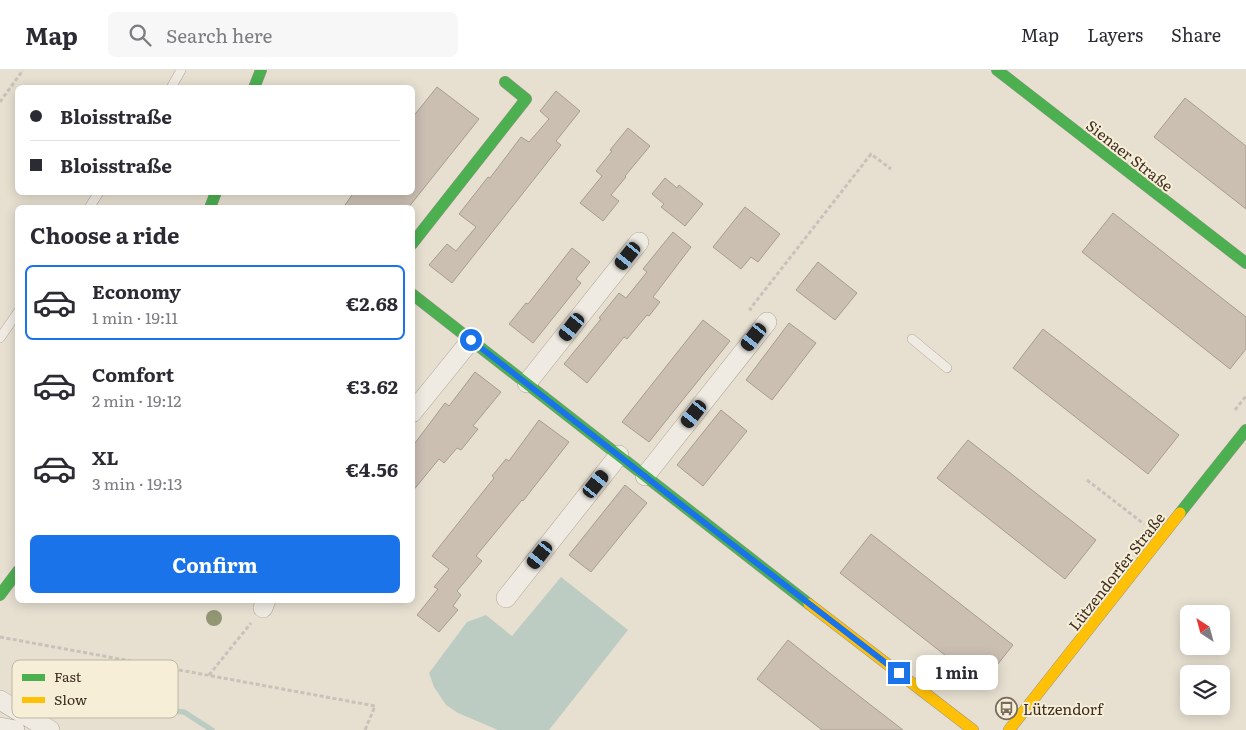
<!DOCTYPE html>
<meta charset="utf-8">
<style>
body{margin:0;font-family:Literata,serif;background:#f7f7f7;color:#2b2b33;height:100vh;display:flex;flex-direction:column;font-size:19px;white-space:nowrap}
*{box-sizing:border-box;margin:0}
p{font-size:16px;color:#7c7c81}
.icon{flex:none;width:28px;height:28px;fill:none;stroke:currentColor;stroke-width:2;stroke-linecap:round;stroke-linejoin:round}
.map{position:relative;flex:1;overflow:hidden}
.details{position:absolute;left:15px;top:135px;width:400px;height:398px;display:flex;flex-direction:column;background:#fff;border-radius:8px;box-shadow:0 2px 12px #0003}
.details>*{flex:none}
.top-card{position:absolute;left:15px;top:15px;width:400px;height:110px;border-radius:8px;box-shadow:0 2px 12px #0003;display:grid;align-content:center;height:110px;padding:0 15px;background:#fff}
.needle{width:32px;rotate:324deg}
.controls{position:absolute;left:1180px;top:535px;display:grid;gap:10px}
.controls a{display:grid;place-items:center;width:50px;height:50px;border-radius:8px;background:#fff;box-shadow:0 2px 12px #0003;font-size:25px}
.end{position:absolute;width:22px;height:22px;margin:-11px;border:6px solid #1a73e8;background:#fff;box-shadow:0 0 0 2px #fff}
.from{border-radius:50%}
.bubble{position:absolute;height:35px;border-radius:8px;background:#fff;box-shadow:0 2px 12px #0003;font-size:16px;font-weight:700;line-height:35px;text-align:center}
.car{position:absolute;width:15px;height:30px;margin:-15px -8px;border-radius:6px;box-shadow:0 0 4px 1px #0007;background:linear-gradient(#222 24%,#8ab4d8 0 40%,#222 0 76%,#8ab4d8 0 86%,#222 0)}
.top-card b{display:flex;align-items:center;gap:18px;height:48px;font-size:19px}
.top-card b+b{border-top:1px solid #e1e1e2}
.top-card i{width:12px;height:12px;background:#2b2b33}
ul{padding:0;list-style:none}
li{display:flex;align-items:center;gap:15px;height:75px;margin:0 10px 8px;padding:0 5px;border:2px solid transparent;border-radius:8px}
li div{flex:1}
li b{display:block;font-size:19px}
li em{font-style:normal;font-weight:700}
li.selected{border-color:#1a73e8}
li>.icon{width:45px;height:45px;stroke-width:1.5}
h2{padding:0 15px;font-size:22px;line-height:60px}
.primary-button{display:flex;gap:10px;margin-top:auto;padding:10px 15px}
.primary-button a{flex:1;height:58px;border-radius:8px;background:#1a73e8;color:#fff;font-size:20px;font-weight:700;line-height:58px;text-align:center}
header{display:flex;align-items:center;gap:30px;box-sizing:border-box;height:70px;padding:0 25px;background:#fff;border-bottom:1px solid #e1e1e2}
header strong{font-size:24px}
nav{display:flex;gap:28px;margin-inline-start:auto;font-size:18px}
.search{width:350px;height:45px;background:#f7f7f7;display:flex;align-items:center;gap:12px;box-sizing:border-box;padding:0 18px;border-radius:8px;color:#7c7c81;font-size:19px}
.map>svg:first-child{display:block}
.water{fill:#bcccc2}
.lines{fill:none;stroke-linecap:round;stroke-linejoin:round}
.stream{stroke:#bcccc2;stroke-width:5.5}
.building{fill:#cbbfb2;stroke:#a89c90}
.lane-casing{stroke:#ada599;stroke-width:10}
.street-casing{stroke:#ada599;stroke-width:20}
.fast-casing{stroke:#9c958a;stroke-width:12}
.slow-casing{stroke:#9c958a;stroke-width:12}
.path{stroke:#c8c2b9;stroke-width:3;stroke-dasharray:4 2.5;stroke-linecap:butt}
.lane{stroke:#efebe3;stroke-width:9}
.street{stroke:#efebe3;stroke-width:19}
.fast{stroke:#4caf50;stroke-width:11}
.slow{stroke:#ffc107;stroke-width:11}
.tree{fill:#929673}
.route{stroke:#1a73e8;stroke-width:6}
.labels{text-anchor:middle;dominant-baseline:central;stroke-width:4;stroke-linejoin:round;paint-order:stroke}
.street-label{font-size:15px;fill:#3d2e20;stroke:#f7eed8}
.poi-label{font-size:15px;fill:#3d2e20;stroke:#f7eed8;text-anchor:start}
.key{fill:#f7eed8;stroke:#bfb4a1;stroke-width:1}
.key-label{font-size:14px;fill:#3d2e20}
</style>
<header>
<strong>Map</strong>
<div class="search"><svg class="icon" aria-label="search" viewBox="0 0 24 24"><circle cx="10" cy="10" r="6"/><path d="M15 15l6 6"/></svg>Search here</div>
<nav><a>Map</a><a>Layers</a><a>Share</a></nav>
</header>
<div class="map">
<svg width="1246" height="660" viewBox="0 0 1246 660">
<rect width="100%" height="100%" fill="#e7e0d1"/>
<path class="water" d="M561 507 628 560 549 660H498L458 643 446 635 434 617 429 603 467 552 486 545 512 566Z"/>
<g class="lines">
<path class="stream" d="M59 609 96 633 184 642 212 660"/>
</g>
<path class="building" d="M437 17 479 49 408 138H343L354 122H412V48Z
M556 21 580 41 556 71 561 75 452 213 429 195 447 174 456 181 476 157 459 144 488 107 490 108 521 67 529 72 549 49 540 41Z
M1185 28 1246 76V139L1154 67Z
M628 58 650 76 625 106 626 107 611 125 619 131 603 151 580 133 602 106 596 101 612 81 610 80Z
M665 108 677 118 679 115 703 134 685 156 661 137 664 134 652 124Z
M745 137 780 164 758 192 751 187 741 199 713 177Z
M1113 143 1246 247V279L1230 299 1082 182Z
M673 162 691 177 653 227 660 232 649 246 647 245 627 269 624 267 587 313 564 294 601 249 599 248 619 223 626 228 647 202 643 199Z
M572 178 590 192 576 209 581 213 533 273 509 254 526 233 528 234Z
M818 192 857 223 835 250 796 220Z
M703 250 730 271 649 372 622 352Z
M789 253 816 273 772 330 746 310Z
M1043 259 1179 365 1148 404 1013 298Z
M475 302 501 322 473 356 478 359 461 380 457 378 444 393 439 389 412 422V377L445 333 449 336Z
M721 340 747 361 703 416 677 395Z
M539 350 569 372 523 431 522 430 476 486 482 491 457 521 461 525 453 536 458 540 439 562 417 545 438 519 434 517 449 499 432 486 494 408 492 406 506 389 509 391Z
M968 370 1096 470 1065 509 937 408Z
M625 415 647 433 591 502 569 485Z
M871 464 1013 575 982 614 840 503Z
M788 570 827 601 903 660H822L757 609Z"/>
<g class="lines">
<defs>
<path id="lane" d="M171 18 181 0
M89 138 99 122
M0 268 18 242
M912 269 947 298"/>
<path id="street" d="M527 313 639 172
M412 343 471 270
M645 406 767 252
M506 528 619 385
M263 538 266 530
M0 630 50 660
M0 657 15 660"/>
<path id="fast" d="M997 0 1246 193
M254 18 261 0
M210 138 216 122
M412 174 526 29 505 12
M412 224 809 534
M1180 443 1246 360
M0 525 18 501"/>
<path id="slow" d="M809 534 973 660
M1009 660 1180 443"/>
</defs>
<use href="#lane" class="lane-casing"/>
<use href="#street" class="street-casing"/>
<use href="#fast" class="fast-casing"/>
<use href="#slow" class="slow-casing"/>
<path class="path" d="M0 32 23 0
M752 240 750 239 871 84 891 99
M1235 340 1246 326
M1087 410 1144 454
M0 567 375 636 365 660
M209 605 251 553"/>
<use href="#lane" class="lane"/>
<use href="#street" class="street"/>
<use href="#fast" class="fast"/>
<use href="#slow" class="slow"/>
</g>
<circle class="tree" cx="214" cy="548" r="8"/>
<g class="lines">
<path class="route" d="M471 270 715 461 899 603"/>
</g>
<defs>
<symbol id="bus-ring" viewBox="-11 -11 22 22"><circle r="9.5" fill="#f7eed8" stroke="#786c5e" stroke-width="1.5"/><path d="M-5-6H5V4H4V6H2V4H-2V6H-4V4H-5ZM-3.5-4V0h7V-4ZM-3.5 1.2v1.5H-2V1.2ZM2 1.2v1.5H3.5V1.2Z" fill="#786c5e"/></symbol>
</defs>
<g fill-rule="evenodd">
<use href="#bus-ring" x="994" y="626" width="25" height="25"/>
</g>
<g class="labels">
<g class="street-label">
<text transform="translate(1130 85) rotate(38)">Sienaer Straße</text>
<text transform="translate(1116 501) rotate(-52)">Lützendorfer Straße</text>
</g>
<g class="poi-label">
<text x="1023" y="638">Lützendorf</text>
</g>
</g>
<rect x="12" y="590" width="166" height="58" rx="8" class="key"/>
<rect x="22" y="604" width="23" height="7" fill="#4caf50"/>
<rect x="22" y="627" width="23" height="6" fill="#ffc107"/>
<g class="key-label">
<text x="54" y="612">Fast</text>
<text x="54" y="635">Slow</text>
</g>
</svg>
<div class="controls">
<a><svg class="needle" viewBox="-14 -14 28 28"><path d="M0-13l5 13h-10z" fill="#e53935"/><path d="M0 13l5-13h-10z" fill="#7c7c81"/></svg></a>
<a><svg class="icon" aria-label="layers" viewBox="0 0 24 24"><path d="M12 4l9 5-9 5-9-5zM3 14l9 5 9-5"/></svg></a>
</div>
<i class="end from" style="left:471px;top:270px"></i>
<i class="end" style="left:899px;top:603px"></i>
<div class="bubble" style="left:916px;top:585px;width:82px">1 min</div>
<i class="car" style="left:628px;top:186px;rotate:219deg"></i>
<i class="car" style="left:572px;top:257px;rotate:218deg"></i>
<i class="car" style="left:754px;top:267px;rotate:218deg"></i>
<i class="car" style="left:694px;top:344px;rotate:218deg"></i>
<i class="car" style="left:596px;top:414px;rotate:39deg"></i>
<i class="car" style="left:540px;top:485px;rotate:218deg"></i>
<div class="top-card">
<b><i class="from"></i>Bloisstraße</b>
<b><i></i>Bloisstraße</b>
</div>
<section class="details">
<h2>Choose a ride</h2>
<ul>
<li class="selected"><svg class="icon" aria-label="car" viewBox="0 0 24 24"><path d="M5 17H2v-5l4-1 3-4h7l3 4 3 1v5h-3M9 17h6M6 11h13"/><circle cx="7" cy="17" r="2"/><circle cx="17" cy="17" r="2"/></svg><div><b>Economy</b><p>1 min · 19:11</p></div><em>€2.68</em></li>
<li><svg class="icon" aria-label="car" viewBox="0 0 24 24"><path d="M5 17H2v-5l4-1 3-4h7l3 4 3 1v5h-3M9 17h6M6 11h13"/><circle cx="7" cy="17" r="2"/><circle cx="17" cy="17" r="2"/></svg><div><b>Comfort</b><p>2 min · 19:12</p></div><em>€3.62</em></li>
<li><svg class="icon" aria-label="car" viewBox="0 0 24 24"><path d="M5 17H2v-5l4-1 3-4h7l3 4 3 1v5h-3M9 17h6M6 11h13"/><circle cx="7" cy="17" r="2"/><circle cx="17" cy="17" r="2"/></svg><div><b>XL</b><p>3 min · 19:13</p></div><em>€4.56</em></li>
</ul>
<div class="primary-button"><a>Confirm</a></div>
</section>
</div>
